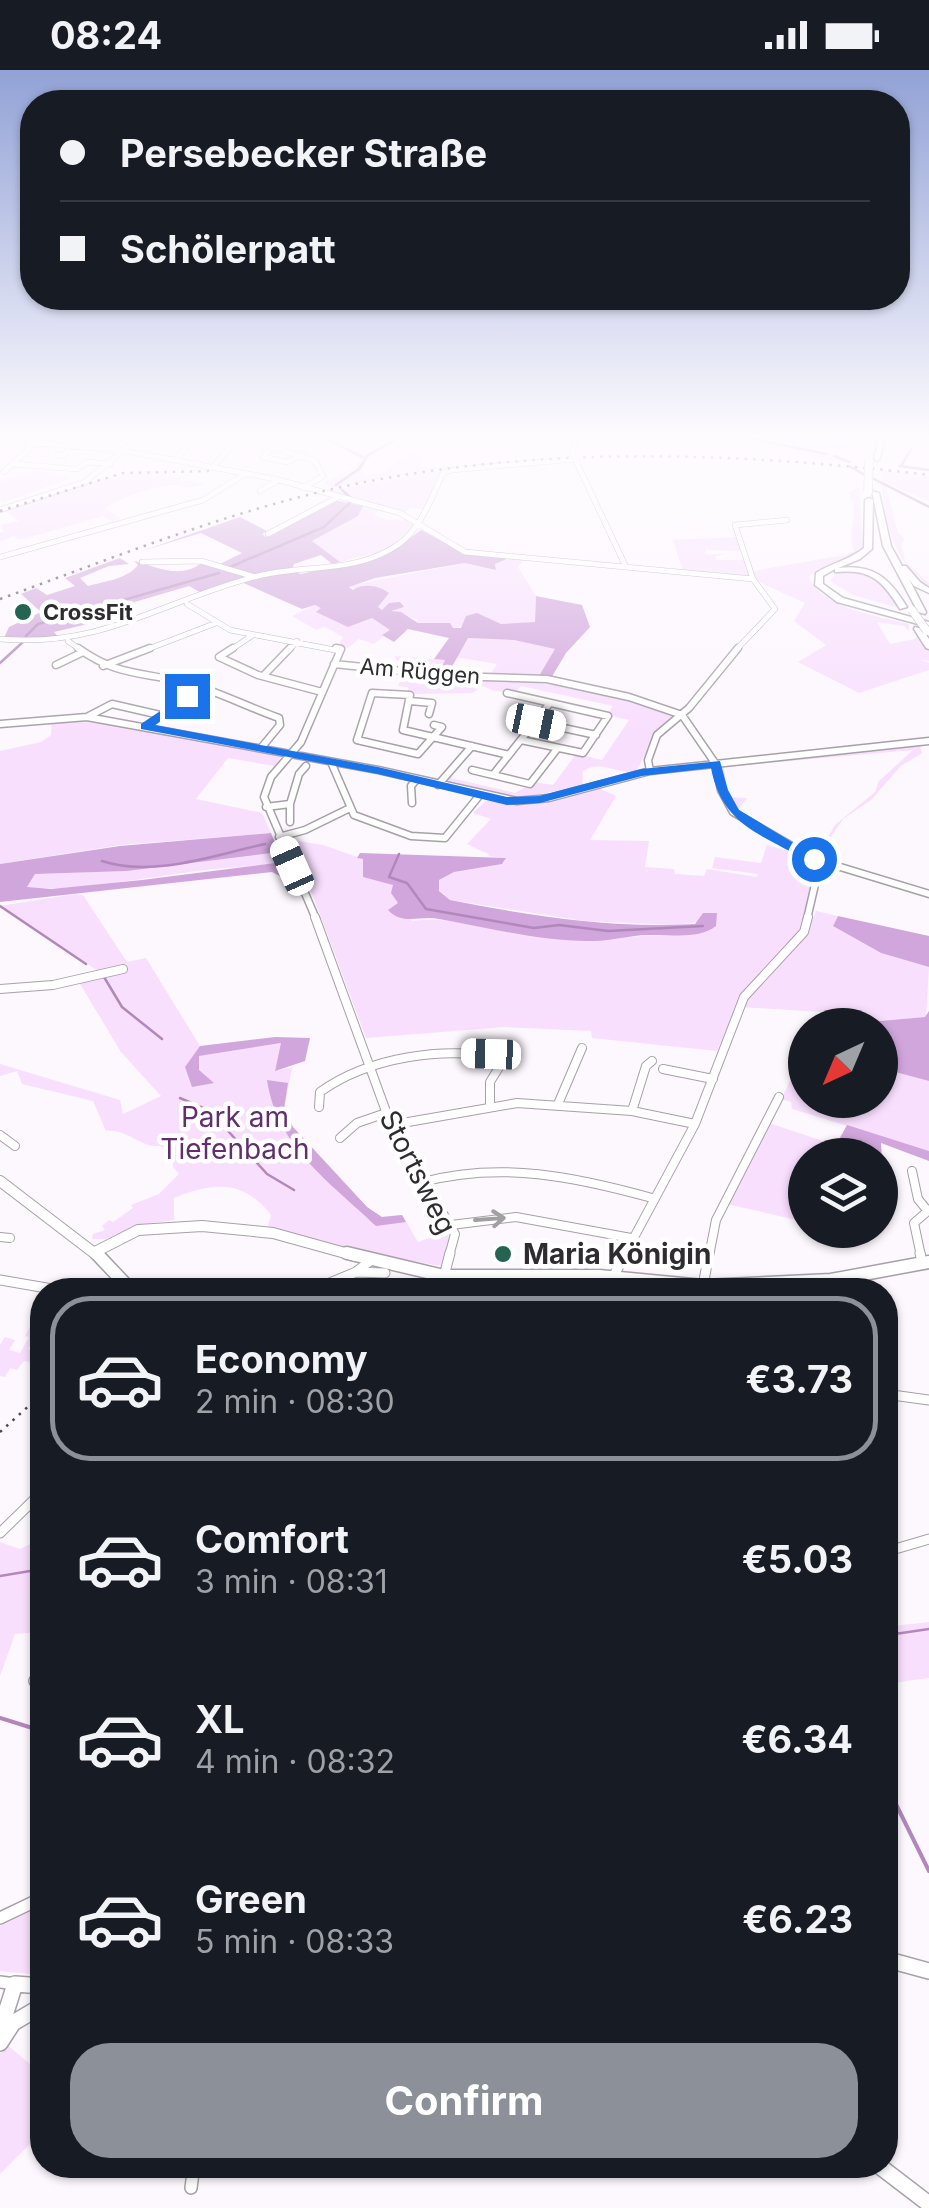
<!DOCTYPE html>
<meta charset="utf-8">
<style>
body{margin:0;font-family:Inter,sans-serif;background:#20242c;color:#f1f3f6;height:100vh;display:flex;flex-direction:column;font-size:38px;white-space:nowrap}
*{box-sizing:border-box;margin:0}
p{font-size:32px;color:#9ea1a6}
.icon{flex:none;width:55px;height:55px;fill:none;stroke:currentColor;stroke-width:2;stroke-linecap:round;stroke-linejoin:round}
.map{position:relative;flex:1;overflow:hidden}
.panel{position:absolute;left:30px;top:1208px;width:868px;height:900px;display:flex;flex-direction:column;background:#171b24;border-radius:40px;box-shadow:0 2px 8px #0004}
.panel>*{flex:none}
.banner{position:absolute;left:20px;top:20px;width:890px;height:220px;border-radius:40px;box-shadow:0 2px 8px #0004;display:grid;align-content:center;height:220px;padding:0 40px;background:#171b24}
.needle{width:65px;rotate:224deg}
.tools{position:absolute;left:788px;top:938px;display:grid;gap:20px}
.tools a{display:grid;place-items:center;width:110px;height:110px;border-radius:50%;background:#171b24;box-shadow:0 2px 8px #0004;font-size:50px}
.end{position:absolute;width:45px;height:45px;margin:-22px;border:12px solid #1a73e8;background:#fff;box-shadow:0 0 0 5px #fff}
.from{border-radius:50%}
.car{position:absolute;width:30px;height:60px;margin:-30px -15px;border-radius:12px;box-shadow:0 0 8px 2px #0007;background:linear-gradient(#fff 24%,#345 0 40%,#fff 0 76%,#345 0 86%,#fff 0)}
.banner b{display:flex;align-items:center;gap:35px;height:95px;font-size:38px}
.banner b+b{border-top:2px solid #363941}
.banner i{width:25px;height:25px;background:#f1f3f6}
ul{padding:18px 0 0;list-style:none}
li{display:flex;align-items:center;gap:30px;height:165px;margin:0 20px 15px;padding:0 20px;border:5px solid transparent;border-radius:40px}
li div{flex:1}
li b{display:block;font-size:38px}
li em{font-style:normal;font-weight:700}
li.active{border-color:#8c9099}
li>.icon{width:90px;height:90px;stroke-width:1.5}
.action{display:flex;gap:20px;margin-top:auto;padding:20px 40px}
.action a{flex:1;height:115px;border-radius:40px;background:#8c9099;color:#fff;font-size:40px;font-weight:700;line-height:115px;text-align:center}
.status{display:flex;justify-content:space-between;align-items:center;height:70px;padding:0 50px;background:#171b24;direction:ltr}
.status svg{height:28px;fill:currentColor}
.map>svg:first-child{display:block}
.green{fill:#f8dffe}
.forest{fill:#d1a6dc}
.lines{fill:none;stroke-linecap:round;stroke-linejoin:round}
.stream-far1{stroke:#b288bc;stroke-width:2.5}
.stream{stroke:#b288bc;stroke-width:4}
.minor-far4-casing{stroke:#a7a0a8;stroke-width:6}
.minor-far3-casing{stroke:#a7a0a8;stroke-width:9}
.minor-far2-casing{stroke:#a7a0a8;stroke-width:10}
.minor-far1-casing{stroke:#a7a0a8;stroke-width:11}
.minor-casing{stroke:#a7a0a8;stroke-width:14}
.major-far2-casing{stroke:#a7a0a8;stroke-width:12}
.major-far1-casing{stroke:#a7a0a8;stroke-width:15}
.major-casing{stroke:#a7a0a8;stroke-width:18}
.highway-casing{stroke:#a7a0a8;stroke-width:3}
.minor-far4{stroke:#fff;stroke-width:5}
.minor-far3{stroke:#fff;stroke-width:6}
.minor-far2{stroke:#fff;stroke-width:8}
.minor-far1{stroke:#fff;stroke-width:9}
.minor{stroke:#fff;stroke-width:11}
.major-far2{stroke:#fff;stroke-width:10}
.major-far1{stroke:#fff;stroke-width:12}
.major{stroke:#fff;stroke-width:15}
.highway{fill:#fff;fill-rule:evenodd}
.rail{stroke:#4a484b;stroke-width:2.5;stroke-dasharray:2.5 6;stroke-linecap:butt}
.minor-bridge-casing{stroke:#a7a0a8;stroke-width:6;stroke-linecap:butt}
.highway-bridge-casing{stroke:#a7a0a8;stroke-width:9;stroke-linecap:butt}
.minor-bridge{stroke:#fff;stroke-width:5}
.highway-bridge{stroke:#fff;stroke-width:8}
.oneway{stroke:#a1a0a1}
.route{fill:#1a73e8}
.poi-dot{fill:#256450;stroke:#fff;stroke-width:4}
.labels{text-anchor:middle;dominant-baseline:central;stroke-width:9;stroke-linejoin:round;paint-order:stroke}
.far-poi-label{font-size:22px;font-weight:bold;fill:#2e2c2f;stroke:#fff;text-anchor:start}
.far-street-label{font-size:22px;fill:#2e2c2f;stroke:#fff}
.park-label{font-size:28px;fill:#622e6e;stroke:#fff}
.street-label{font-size:28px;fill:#2e2c2f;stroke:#fff}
.poi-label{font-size:28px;font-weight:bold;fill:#2e2c2f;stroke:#fff;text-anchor:start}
</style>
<div class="status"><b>08:24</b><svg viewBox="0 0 49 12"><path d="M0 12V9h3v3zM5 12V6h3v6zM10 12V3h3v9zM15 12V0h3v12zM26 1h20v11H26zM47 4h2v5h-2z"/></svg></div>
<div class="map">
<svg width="929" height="2138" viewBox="0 0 929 2138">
<rect width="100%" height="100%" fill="#fdf7fe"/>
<path class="green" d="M314 366H329L365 384 397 366H405L368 389 361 401 368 405 385 402 411 380 424 389 419 397H445L330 419 324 412 354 398 300 373 355 397 360 388Z
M730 366H793L819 372 840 366H859L850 383 833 377 815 381 851 393 814 389 793 379Z
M445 399 425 440 411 437 404 443 323 422Z
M37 400 71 408 5 432 0 430V411Z
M881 400 929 406V431L885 412 898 463 905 469 901 474 905 491 929 513V518C894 495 880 440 881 400Z
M163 401 168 402 165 407 176 404 174 408 180 407V411L204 413C192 421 185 415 172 415 155 416 113 430 105 439L117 446 109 449 118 447 121 449 113 450 115 454 103 446 28 468 18 469 14 465 0 472V463L4 462 0 455 19 451 5 441C68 422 102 401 163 401Z
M860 417 862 480 809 506C819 538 879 546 909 554V561L904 556 877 552 890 574 915 569 918 564 929 581V591L919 589 929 593V600L859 623 798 592 826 575 794 551 805 533 753 509 683 501 673 470 739 467 746 481 705 480V484H726L715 486 717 490H750L754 501 844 485 854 481C846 457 861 446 848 422Z
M363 436 379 439 374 445 388 450 408 449 417 458 390 479 340 492 311 471 358 446Z
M511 487 525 488 518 497 536 526 535 552 502 554 485 550 453 558 449 553H417V549L389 541 403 536 382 540 377 537 383 529 348 516 465 493 496 499 495 494Z
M859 500 887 514 899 538 853 525 830 511 837 502Z
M315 535 372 548 391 560 374 574 359 569 348 578 338 576 343 567 325 557 316 560 292 546Z
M467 568 514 570 556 579 539 606 490 605 497 594 455 587Z
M395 586 445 590 440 603C524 609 596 617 677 646L654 668 636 701C616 705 602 689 583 701L582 716 515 729 446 711 455 699 451 708 515 723 534 712 553 715 576 684 602 690 629 650 607 645 613 636 521 616 516 622 494 621 483 616 472 623 408 624V617L398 616 407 593 396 590Z
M52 648 86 649 282 685 275 696 228 688 196 729 262 743 271 763 120 775 0 794V681L41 672 51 665Z
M929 673 920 677 922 683 901 696 871 730 843 749 817 787 835 755 875 722 879 711 913 680 724 697 727 727 747 728 736 742 726 728 719 699 723 695Z
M598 718 616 726 590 770 649 771 645 797 674 799 675 804 704 806 707 799 757 807 758 804 712 798 715 787 761 793 767 775 806 786 814 795 803 860 745 919 717 981 592 968 591 961 505 957 366 968 292 770 323 775 363 789 366 799 393 815 412 851C452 845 495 862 536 867 586 873 634 864 685 865L700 851 678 855 585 851 450 830 439 820V810L454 802 504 793 505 788 487 786 490 785 467 774 491 749 473 743 486 731 533 734Z
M279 782 283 792C254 797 226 797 197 801 140 808 84 821 26 818L35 804 127 801Z
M76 824 83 825 127 892 146 888 200 976 195 984 199 1000 198 986 282 973 275 1000 292 998 284 1039 293 1057 367 1137 381 1147 402 1145 418 1172 447 1162 450 1169 441 1196 371 1184 268 1156 271 1145C243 1108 210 1113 174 1128V1150L136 1155 106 1169H92L93 1164 105 1160 102 1156 109 1150 113 1152 133 1138 131 1135 159 1124 179 1104 173 1097V1086L160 1076C140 1078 127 1058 106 1061L93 1031 22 1014 17 1001 0 1006V994L120 1030 123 1044 161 1026 121 982 77 909 98 901 0 836Z
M816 841 838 846 833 856 881 883 929 897 926 947 869 952 821 942 741 937 753 918 805 867Z
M799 993 805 994V1030H880V998L929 1011V1081L792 1039 791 1032 781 1029Z
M769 1053 865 1085H805V1152L727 1134Z
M30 1248 42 1253 32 1264 36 1266 28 1279 42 1282 35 1293 24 1291 17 1300 10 1298 5 1307 0 1306V1275L5 1267 15 1270 9 1280 20 1283 29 1267 25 1266 33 1251Z
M42 1468V1562L15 1564 0 1606V1472L20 1479Z
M929 1552V1608L885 1614V1557Z
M42 1836V1905L0 1901V1856Z
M5 1973 42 2004V2062L0 2104V1984Z"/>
<path class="forest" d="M334 430 363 436 358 446 312 471 340 492 332 494 321 485 294 494 292 501 301 504 391 482 421 460 464 483 511 487 495 494 496 500 465 493 375 508 349 517 353 520C361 513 380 515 389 523L378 537 382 540 389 533 400 532 404 537 391 541 401 542 418 553H450L453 558H461L466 546 477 543 501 554 535 552 536 526 582 535 590 557 566 583 551 608 539 606 555 579 514 570 468 568 448 604H439L445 590 434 589 449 568 408 559 394 572 382 565 390 560 372 548 348 557 316 542 321 538 315 535 302 539 239 511 205 525 189 516 104 541V550L54 562 61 570 4 568 9 557 41 542 21 524 36 518 47 525 75 516 65 508 120 488 129 494 109 496 80 508 88 516C106 511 127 509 138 495L134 491C158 497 180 510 203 492L218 495 242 483 201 463 142 481 240 447 267 461 262 464 266 467Z
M271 763 279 782 127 801 35 804 27 817 51 819 142 810 283 792 290 811 272 802 0 832V794L120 776Z
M360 783 506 788 502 794 454 802 439 810V821L450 830C530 846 613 859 695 854L703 843H717L716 856C698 870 670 864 648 865 630 865 612 871 594 871 542 872 489 858 439 849 421 845 402 856 388 840L398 833 391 823 393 815 363 807V789L357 788Z
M838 846 929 866V897L881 883 833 856Z
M929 941V1011L880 998V955H840L839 946 869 952 925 947Z
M275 967 310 968 305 991 275 1001 281 973 199 986V1000L214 1013 192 1017 185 997 200 976Z
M267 1010 288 1013 284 1039 293 1057 367 1137 382 1147 402 1145 406 1152 376 1156C330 1112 277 1077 267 1010Z
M847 1055 929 1081V1091L881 1073 882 1091 880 1085H865L836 1075Z"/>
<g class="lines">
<path class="stream-far1" d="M321 366 364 388
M736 366 827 384
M834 386 850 392
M849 396 865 405
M899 396 929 400
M901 396 912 378
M872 408 929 437
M336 415 359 399 368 385 402 366
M230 497 324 457 353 430 342 420
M26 566 38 554 219 503
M0 593 23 572
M399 784 389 807 407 813 426 839 534 858 559 855 608 861 703 856
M102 791C154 808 214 785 265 774
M0 836 86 894
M104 907 122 937 162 969
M180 1028 210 1041 267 1104 294 1120
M0 1506 42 1499
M888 1565 929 1559"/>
<path class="stream" d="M0 1648 42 1661
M885 1712 929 1801"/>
<defs>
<path id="minor-far4" d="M86 366 103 367
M237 366 315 391 323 406 303 418
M0 370 120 380 275 409 400 443 465 482 753 509
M272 376 263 387 287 392 303 385
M572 382 577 366
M58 385 63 386 73 376
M175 390 196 366
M14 394 77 399 87 392 110 394
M212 398 239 366
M4 402 35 373
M260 421 279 410
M0 440 85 412 141 366
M268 464 336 428
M0 487 203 430 245 404
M142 492 201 491 255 507
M187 534 230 560 340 581
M0 569C105 578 163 530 258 506 304 494 357 504 399 474 422 457 431 428 443 403L452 400 575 389 625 495
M68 571 82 581
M143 581 216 553
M229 581 253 565
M288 581 297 571
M735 581 775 539 753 509 735 455 787 450"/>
<path id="minor-far3" d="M78 578C113 603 134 602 174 610 209 617 245 636 279 648L280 655 261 678
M219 587 258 605 322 622
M219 587 233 578
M334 594 450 606 547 609 629 627 682 645 715 693 721 720 733 742 814 789 929 824
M56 595 81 583
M103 596 150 578
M265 604 290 578
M372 623 410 625 403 660 433 667 418 684 357 670Z
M507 623 608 646 583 683 521 670
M410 631 432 633 429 644
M87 647 112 634 160 645
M536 652 596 665
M0 654 87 647 378 700 517 731 549 728 650 701 929 671
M145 657 197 620
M433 667 509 685
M433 667 442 657 434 655
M331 692 354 745 411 766 445 768 479 726
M472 700 530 714 557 679
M650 701 648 690 657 665 689 638 738 578
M493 705 550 633
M438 715 472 676
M412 733 411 716 416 710
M290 734 299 704 306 696
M266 737 290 734V752
M279 767 305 760 350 738
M316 849 264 727 271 707 301 672 341 579 336 578
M807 849 817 806 814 789"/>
<path id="minor-far2" d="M315 847 391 1055 455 1164 449 1186
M0 919 53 915 123 899
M663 999 713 1009
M558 1034 582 978
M319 1037 320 1022C369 987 443 976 502 988
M490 1037V1012L512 976
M632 1041 646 996 652 991
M391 1055 517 1033 632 1041 695 1054
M0 1065 15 1076
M340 1068 357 1053 386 1043
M912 1101 918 1129 927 1140
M423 1112C501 1091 576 1107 652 1128
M451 1155 516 1147 631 1168
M0 1167 10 1168
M624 1186 695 1054 744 927 804 862 808 847
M709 1186 716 1150 779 1027
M921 1186 914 1153 929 1140"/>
<path id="minor-far1" d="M920 1183 922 1192
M356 1202 385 1203
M444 1206 450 1183
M0 1210 58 1220
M703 1216 709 1183
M313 1220 356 1202 370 1191
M474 1220 481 1208
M606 1220 626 1183
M885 1324 929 1330
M0 1463 42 1422
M885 1482 929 1469"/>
<path id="minor" d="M35 1611 42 1610
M0 1848 42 1828
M0 1912 15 1914
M191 2118 194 2095"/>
<path id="major-far2" d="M0 1111 98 1186
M95 1182 138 1160 202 1156 273 1163 356 1186"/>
<path id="major-far1" d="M96 1183 131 1220
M347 1183 444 1206H599L703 1216 831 1210 929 1192"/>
<path id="major" d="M885 1889 929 1901
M0 1961 15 1914 42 1916
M0 1973 13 1953 40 1937
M878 2095 929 2134"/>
<path id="highway" d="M879 366H885L880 389 877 391 874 389Z
M872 421 879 423 891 476 902 496H906L920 512 929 518V523L914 516 909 509 926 542 925 544 918 542 883 476Z
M869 428 873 430 872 479 860 489 838 498C874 494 889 508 907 537L900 539C883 512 872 499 838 502H835V499L823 506V514L843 528 929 552V557L837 532 815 515 816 503C831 493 850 490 864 478L865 430Z
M915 557 922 559 929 569V579L926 578 914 559Z"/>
</defs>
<use href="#minor-far4" class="minor-far4-casing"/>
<use href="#minor-far3" class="minor-far3-casing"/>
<use href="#minor-far2" class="minor-far2-casing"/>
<use href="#minor-far1" class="minor-far1-casing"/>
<use href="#minor" class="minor-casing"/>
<use href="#major-far2" class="major-far2-casing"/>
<use href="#major-far1" class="major-far1-casing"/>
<use href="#major" class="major-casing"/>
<use href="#highway" class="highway-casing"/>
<use href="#minor-far4" class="minor-far4"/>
<use href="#minor-far3" class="minor-far3"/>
<use href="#minor-far2" class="minor-far2"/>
<use href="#minor-far1" class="minor-far1"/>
<use href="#minor" class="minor"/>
<use href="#major-far2" class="major-far2"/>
<use href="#major-far1" class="major-far1"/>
<use href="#major" class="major"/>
<use href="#highway" class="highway"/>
<path class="rail" d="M0 441 123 403 209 401
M0 529C107 490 214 447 324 421 524 374 727 381 929 405
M0 1362 42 1324"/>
<defs>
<path id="minor-bridge" d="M572 382 575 389"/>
<path id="highway-bridge" d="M868 422 869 389
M912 540 927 561"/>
</defs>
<use href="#minor-bridge" class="minor-bridge-casing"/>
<use href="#highway-bridge" class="highway-bridge-casing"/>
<use href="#minor-bridge" class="minor-bridge"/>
<use href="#highway-bridge" class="highway-bridge"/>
</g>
<defs><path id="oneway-shaft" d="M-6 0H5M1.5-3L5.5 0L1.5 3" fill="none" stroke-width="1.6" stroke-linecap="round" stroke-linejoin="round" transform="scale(2.5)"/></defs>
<use class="oneway" href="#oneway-shaft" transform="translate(490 1149) rotate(-4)"/>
<linearGradient id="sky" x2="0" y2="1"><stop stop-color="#92a2d6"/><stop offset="0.55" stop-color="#fefbff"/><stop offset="1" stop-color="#fefbff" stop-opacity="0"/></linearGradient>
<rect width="929" height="665" fill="url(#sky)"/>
<path class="route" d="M187 623 191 629 155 655 378 697 507 727 539 726 641 699 720 691 728 720 739 740 820 789 809 792C762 764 722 756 711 698L642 706 540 733 507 735 378 704 141 659V654Z"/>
<g class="poi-dot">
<circle cx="23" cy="542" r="10"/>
<circle cx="503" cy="1184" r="10"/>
</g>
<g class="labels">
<g class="far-poi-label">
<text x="43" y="542">CrossFit</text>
</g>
<g class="far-street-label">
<text transform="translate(420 601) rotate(5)">Am Rüggen</text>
</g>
<g class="park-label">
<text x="235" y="1047">Park am<tspan x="235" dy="32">Tiefenbach</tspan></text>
</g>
<g class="street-label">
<text transform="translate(418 1102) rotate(63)">Stortsweg</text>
</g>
<g class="poi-label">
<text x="523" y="1184">Maria Königin</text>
</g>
</g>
</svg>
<div class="tools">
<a><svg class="needle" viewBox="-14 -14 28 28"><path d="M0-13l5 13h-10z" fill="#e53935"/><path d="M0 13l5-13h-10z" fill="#9ea1a6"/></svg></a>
<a><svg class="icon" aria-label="layers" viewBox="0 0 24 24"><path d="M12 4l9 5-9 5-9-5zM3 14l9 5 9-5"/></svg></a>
</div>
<i class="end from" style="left:814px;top:789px"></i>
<i class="end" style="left:187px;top:626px"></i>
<i class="car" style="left:536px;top:652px;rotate:102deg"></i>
<i class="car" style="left:292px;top:796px;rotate:336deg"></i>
<i class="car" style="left:491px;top:984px;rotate:272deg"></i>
<div class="banner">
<b><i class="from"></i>Persebecker Straße</b>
<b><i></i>Schölerpatt</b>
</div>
<section class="panel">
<ul>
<li class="active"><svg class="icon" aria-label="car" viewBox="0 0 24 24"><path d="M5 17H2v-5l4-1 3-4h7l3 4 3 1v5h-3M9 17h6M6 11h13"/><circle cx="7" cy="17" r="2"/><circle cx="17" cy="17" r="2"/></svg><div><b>Economy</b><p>2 min · 08:30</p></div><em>€3.73</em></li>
<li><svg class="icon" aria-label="car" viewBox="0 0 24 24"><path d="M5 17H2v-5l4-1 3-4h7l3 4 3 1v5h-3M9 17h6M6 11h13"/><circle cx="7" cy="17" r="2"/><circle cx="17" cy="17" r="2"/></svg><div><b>Comfort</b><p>3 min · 08:31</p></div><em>€5.03</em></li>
<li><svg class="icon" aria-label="car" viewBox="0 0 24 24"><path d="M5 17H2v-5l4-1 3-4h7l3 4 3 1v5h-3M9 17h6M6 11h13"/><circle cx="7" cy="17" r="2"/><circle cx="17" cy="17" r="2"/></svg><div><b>XL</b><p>4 min · 08:32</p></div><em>€6.34</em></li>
<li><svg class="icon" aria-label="car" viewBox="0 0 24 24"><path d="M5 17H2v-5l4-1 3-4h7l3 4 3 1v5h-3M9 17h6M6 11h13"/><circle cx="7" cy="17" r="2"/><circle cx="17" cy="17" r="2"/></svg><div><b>Green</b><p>5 min · 08:33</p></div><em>€6.23</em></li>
</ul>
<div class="action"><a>Confirm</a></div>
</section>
</div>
